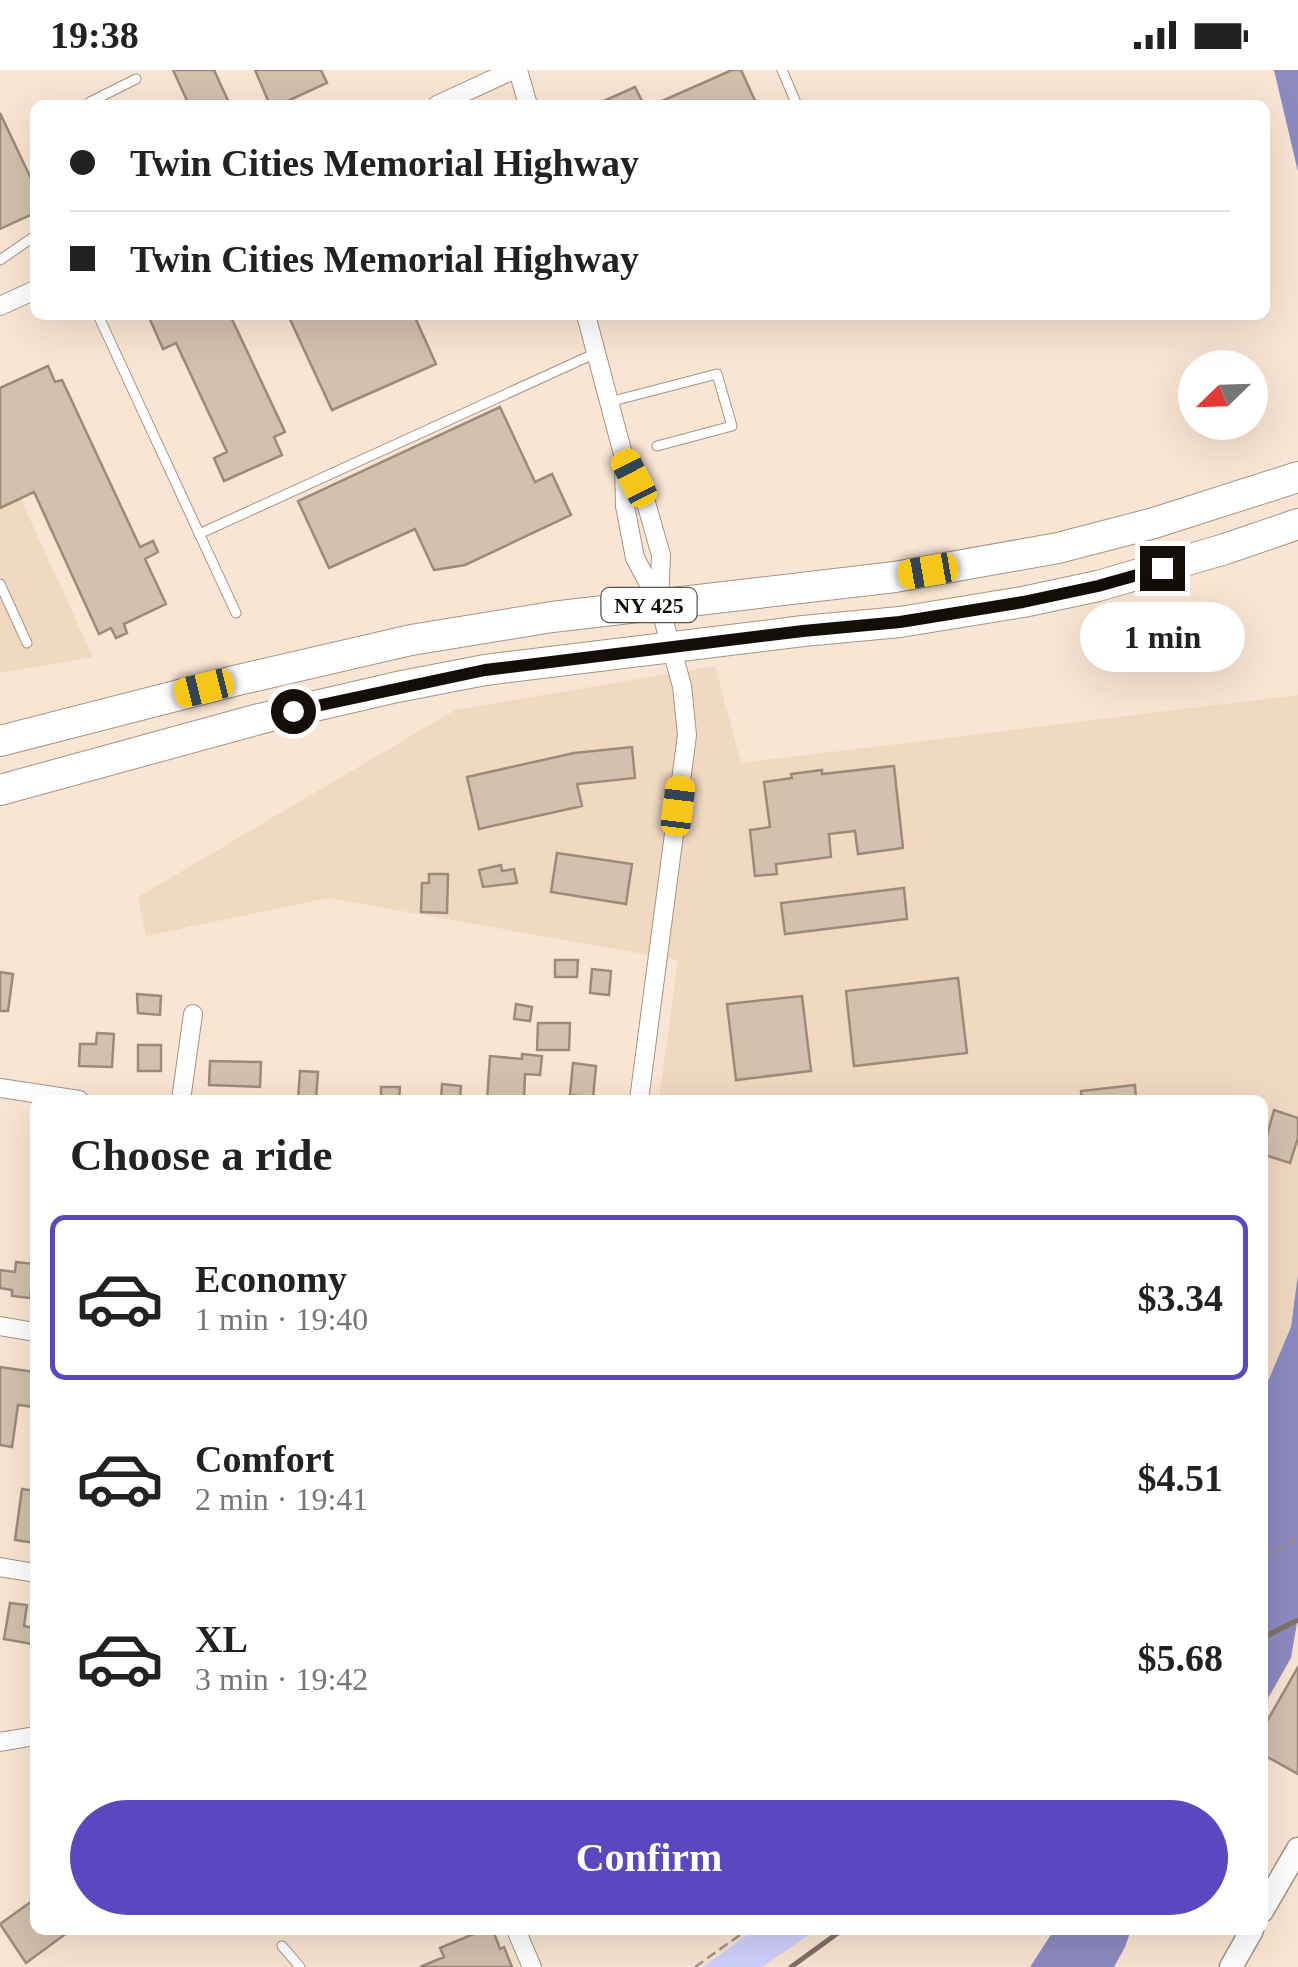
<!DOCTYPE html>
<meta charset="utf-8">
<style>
body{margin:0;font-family:"Times New Roman",serif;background:#f6f6f6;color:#222;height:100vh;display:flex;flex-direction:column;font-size:38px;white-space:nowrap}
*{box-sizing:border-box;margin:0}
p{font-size:32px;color:#767676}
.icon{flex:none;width:55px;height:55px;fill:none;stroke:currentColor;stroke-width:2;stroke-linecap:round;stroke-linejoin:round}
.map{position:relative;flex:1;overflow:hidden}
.sheet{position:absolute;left:30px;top:1025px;width:1238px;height:840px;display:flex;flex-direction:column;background:#fff;border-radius:15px;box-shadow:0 10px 40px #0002}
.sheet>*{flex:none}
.hud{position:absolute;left:30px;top:30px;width:1240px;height:220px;border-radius:15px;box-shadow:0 10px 40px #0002;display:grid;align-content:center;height:220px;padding:0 40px;background:#fff}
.needle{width:65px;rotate:247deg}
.controls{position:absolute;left:1178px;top:280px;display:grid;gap:20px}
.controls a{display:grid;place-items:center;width:90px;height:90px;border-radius:50%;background:#fff;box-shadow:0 10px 40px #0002;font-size:50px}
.end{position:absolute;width:45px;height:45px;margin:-22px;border:12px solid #140e08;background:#fff;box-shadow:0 0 0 5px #fff}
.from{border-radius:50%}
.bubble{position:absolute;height:70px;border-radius:35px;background:#fff;box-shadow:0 10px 40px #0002;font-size:32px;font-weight:700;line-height:70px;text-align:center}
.car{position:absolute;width:30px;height:60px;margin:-30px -15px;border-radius:12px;box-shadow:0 0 8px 2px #0007;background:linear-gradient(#f5c518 24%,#345 0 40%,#f5c518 0 76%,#345 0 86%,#f5c518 0)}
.hud b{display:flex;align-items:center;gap:35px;height:95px;font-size:38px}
.hud b+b{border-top:2px solid #e0e0e0}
.hud i{width:25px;height:25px;background:#222}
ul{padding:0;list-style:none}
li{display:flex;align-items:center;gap:30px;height:165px;margin:0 20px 15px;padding:0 20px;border:5px solid transparent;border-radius:15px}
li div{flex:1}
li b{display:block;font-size:38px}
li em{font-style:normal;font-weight:700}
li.selected{border-color:#5b47bf}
li>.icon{width:90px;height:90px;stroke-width:1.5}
h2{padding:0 40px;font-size:45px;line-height:120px}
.cta{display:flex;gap:20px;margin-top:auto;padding:20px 40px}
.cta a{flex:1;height:115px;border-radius:60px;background:#5b47bf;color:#fff;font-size:40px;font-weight:700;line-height:115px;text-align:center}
.status{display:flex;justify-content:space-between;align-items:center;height:70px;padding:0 50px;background:#fff;direction:ltr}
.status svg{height:28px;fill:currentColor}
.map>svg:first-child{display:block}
.built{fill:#f1d8c1}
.green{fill:#d0d0fd}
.water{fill:#8c8ac1}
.building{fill:#d3c0ae;stroke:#9d8b7a;stroke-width:2.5}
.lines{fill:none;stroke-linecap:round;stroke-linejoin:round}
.service-casing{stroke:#a69483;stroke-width:11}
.minor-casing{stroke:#a69483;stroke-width:20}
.tertiary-casing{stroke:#a69483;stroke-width:25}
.primary-casing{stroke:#a69483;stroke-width:32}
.path{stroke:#a29386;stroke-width:2.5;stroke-dasharray:10 5;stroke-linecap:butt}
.service{stroke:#fff;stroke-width:9}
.minor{stroke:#fff;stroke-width:18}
.tertiary{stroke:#fff;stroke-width:22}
.primary{stroke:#fff;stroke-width:30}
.rail{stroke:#7f7267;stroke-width:5}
.route{stroke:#140e08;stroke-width:12}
.labels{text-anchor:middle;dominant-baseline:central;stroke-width:10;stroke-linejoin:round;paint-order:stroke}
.shield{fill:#fff;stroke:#5a5652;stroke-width:2.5}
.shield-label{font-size:22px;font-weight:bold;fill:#140e08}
</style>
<div class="status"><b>19:38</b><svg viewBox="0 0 49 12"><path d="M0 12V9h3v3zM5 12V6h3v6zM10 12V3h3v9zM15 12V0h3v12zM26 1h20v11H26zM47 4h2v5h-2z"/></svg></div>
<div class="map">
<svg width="1298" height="1897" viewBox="0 0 1298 1897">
<rect width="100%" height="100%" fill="#f9e5d3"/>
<path class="built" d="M0 384 93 587 0 603Z
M715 596 741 693 1298 625V1204L1291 1257 1263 1323 1262 1030H659L678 890 328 828 146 866 138 827 455 640Z"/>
<path class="green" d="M754 1860H816L762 1897H703Z"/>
<path class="water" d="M1274 0H1298V102Z
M1298 1204V1547L1291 1588 1263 1637V1323L1291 1257Z
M1054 1860H1131L1125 1877 1114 1897H1030Z"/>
<path class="building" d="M173 0H214L230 35H189Z
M255 0H321L327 13 279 35H270Z
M732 0H741L757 35H653Z
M635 17 644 35H595Z
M0 43 35 117V143L0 159Z
M148 245H230L285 362 274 367 282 385 224 411 214 388 227 382 176 273 163 279Z
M288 245H414L436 294 332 340Z
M48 296 55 312 62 310 140 477 153 471 158 482 145 489 166 534 124 554 127 563 116 568 111 558 99 564 34 422 0 438V318Z
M500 337 535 412 552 404 571 445 465 495 434 500 415 459 329 498 298 431Z
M632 677 635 708 577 714 582 736 479 759 467 707 574 683Z
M894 696 903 778 858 784 855 761 829 764 831 787 776 794 777 804 755 806 750 760 770 757 764 712 792 708 791 704 822 700V704Z
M557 783 632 794 626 834 551 822Z
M501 795 502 801 514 799 517 813 483 817 479 800Z
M429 804H448L447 843 421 842 422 813H429Z
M904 818 907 849 785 864 781 833Z
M555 890H578L577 907H555Z
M592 899 611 901 609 925 590 923Z
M0 902 13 904 8 941H0Z
M958 908 967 983 854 996 846 921Z
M137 924 161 926 160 945 138 943Z
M802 926 811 1001 736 1010 727 934Z
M516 934 532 937 530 951 514 949Z
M538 953H570L569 980H537Z
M97 963 114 964 112 997 79 996 80 974H96Z
M138 975H161V1001H138Z
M522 984 542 986 540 1005 525 1004 524 1030H487L490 986 522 989Z
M210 991 261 992 260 1017 209 1015Z
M573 993 596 996 593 1028 570 1025Z
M300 1001 318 1002 316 1030H298Z
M442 1014 461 1016 460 1030H441Z
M1135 1015 1136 1030H1082L1081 1021Z
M381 1017H400L399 1030H381Z
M1274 1040 1298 1048V1068L1290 1093 1262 1084Z
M16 1192 35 1194 30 1228 12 1226V1220L0 1218V1200L15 1202Z
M0 1297 35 1302V1337L18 1335 12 1377 0 1375Z
M22 1419 35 1421V1473L15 1470Z
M10 1533 27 1535 24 1556 34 1558 32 1574 4 1569Z
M1298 1597V1704L1262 1684V1660Z
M35 1829V1860H71L26 1893 0 1854Z
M483 1860H493L500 1879 504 1877 512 1897H420L444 1887 440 1878Z"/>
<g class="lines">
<defs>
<path id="service" d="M782 0 797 35
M92 35 90 32 136 9
M0 190 35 166
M98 245 236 543
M609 332 717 304 732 356 657 376
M199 464 596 283
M0 514 27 573
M282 1876 300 1897"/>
<path id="minor" d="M518 0 528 35
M437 35 513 0
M0 236 35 220
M586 245 624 388 645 429 661 485 659 534 682 616 687 665 639 1030
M624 393 625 436 635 488 658 531
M0 1018 79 1030
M181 1030 193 944
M0 1256 35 1262
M0 1497 35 1503
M0 1672 35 1666
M516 1860 532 1897"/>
<path id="tertiary" d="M1262 1841 1298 1779
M1231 1897 1252 1860"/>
<path id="primary" d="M0 671 238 610 411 570 552 547 895 507 1058 478 1154 453 1298 407
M0 720 259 649 397 617 485 600 803 561 900 552 1023 532 1098 516 1225 479 1298 454"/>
</defs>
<use href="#service" class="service-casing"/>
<use href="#minor" class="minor-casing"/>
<use href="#tertiary" class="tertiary-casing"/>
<use href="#primary" class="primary-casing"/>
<path class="path" d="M1262 1491 1298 1467
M695 1897 747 1860"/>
<use href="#service" class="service"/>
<use href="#minor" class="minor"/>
<use href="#tertiary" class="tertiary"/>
<use href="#primary" class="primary"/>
<path class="rail" d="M1262 1568 1298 1550
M791 1897 842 1860"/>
</g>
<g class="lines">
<path class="route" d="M293 641 485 600 803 561 900 552 1023 532 1098 516 1162 498"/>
</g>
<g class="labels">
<rect class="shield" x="601.5" y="518" width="95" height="34" rx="8"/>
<g class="shield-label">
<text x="649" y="535">NY 425</text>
</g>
</g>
</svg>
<div class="controls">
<a><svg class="needle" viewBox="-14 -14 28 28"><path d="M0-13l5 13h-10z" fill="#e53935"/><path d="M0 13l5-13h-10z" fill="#767676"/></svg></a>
</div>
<i class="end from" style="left:293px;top:641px"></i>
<i class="end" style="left:1162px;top:498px"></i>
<div class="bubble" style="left:1080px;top:532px;width:165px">1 min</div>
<i class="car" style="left:634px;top:408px;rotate:333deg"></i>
<i class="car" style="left:928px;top:501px;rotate:260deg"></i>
<i class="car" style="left:204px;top:618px;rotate:256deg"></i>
<i class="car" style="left:678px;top:736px;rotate:7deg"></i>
<div class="hud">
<b><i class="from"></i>Twin Cities Memorial Highway</b>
<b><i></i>Twin Cities Memorial Highway</b>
</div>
<section class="sheet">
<h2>Choose a ride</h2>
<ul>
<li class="selected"><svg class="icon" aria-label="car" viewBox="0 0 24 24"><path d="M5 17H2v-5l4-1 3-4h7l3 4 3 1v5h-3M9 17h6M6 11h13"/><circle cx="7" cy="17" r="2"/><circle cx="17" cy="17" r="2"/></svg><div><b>Economy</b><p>1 min · 19:40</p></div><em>$3.34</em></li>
<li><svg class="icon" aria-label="car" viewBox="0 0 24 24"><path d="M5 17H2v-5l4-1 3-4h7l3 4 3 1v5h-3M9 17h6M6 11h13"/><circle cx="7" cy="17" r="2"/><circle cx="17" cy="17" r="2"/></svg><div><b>Comfort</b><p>2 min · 19:41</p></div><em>$4.51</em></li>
<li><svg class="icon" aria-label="car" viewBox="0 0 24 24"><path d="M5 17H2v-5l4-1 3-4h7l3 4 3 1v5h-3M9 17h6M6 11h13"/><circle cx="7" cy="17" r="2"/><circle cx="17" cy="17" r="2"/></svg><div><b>XL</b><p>3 min · 19:42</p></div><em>$5.68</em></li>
</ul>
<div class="cta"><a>Confirm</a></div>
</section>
</div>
